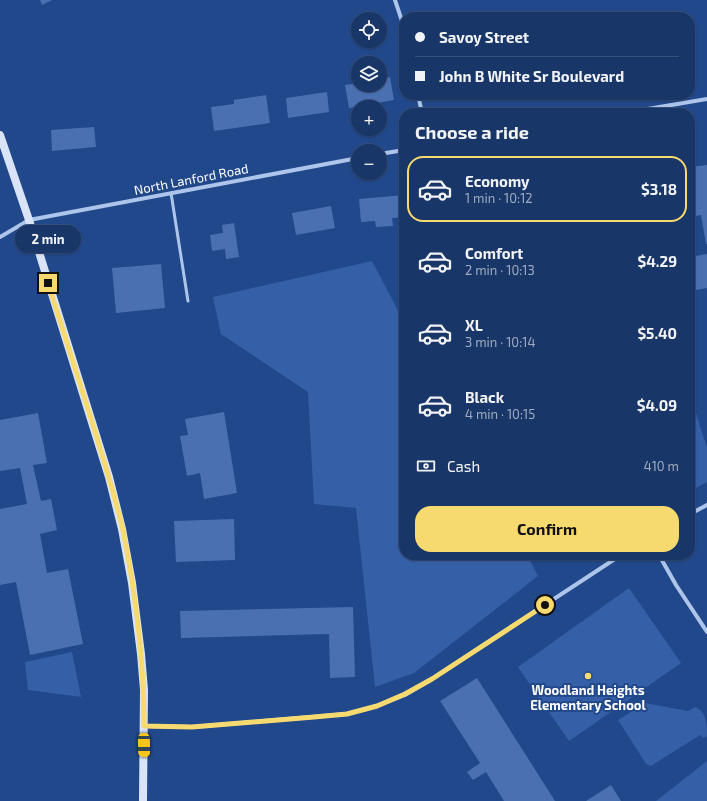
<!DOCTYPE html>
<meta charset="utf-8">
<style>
body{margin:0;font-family:"Exo 2",sans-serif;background:#223e6e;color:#f1f3f6;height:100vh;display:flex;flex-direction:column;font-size:15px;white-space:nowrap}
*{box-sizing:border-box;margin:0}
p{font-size:13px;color:#9fabc0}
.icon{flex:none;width:22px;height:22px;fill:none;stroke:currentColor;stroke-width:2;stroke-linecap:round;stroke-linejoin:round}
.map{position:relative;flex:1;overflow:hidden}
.side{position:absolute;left:399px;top:108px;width:296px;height:452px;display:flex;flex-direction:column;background:#193668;border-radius:16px;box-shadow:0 1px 3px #0004,0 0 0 1px #37507c}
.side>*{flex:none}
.top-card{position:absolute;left:399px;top:12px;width:296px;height:88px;border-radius:16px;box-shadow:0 1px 3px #0004,0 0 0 1px #37507c;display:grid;align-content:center;height:88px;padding:0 16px;background:#193668}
.controls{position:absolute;left:351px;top:12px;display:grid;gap:8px}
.controls a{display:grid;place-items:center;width:36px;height:36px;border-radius:50%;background:#193668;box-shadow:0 1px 3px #0004,0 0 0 1px #37507c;font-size:20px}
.end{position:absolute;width:18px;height:18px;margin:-9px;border:5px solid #f7da6f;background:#111;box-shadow:0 0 0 2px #111}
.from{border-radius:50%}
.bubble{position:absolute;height:28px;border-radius:14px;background:#193668;box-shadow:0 1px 3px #0004,0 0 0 1px #37507c;font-size:13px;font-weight:700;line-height:28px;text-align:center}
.car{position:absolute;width:12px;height:24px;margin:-12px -6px;border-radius:5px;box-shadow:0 0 3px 1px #0007;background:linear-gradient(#f5c518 24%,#345 0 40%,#f5c518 0 76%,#345 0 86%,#f5c518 0)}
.top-card b{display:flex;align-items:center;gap:14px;height:38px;font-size:15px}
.top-card b+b{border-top:1px solid #37507c}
.top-card i{width:10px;height:10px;background:#f1f3f6}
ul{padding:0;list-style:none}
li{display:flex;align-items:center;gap:12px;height:66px;margin:0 8px 6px;padding:0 8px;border:2px solid transparent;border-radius:16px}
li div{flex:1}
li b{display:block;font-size:15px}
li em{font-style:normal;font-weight:700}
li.on{border-color:#f7da6f}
li>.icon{width:36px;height:36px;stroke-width:1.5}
h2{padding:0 16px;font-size:18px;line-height:48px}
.pay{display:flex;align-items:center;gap:10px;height:44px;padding:0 16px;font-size:15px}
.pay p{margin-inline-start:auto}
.cta{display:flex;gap:8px;margin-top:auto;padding:8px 16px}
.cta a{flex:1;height:46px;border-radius:16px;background:#f7da6f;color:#111;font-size:16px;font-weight:700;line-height:46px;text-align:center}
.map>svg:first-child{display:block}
.green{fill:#3560a7}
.building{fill:#4a70b2}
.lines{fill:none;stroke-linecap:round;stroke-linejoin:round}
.service{stroke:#aec5eb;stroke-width:3}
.minor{stroke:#aec5eb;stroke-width:4}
.secondary{stroke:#d9e4f8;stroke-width:8}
.route{stroke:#f7da6f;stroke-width:5}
.poi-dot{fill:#f7da6f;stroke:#21488a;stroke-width:1.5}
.labels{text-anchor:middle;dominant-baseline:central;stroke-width:4;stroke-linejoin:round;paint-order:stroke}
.street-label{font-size:13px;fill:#fff;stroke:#21488a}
.poi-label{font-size:13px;font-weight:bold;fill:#fff;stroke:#21488a}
</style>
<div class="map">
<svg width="707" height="801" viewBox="0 0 707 801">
<rect width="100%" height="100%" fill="#21488a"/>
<path class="green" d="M372 261 404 322V555H527L538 576 414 673 375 687 356 508 314 504 308 392 221 334 213 297Z
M690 394 707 448V482L690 491Z
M629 588 681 663 569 741 518 667Z
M72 652 81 697 28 690 25 662Z
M645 703 688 711 695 707C707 712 707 724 707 736L703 738 700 735 651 766 646 764 618 720Z
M707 761V801H656Z"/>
<path class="building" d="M40 0H52L42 5Z
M390 77 394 100 349 108 345 85 358 83V85H380V79Z
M327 92 329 112 288 118 286 98Z
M266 95 270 123 214 131 211 107 234 104V100Z
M94 127 96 147 52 151 51 130Z
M707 165V244H706L701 215 690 217V167Z
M404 195V217L392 218 393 226 376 227 375 221 361 222 359 199Z
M331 206 335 228 296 235 292 213Z
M234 223 239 257 226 259 225 249 212 251 210 235 223 233 222 225Z
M707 254V288L690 291V257Z
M161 264 165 308 116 313 112 268Z
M224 412 237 493 204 499 200 473 187 476 180 436 188 435 185 419Z
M38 413 47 463 33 465 41 501 51 499 57 530 40 534 47 573 68 569 83 644 30 655 16 582 0 585V509L27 504 20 468 0 471V420Z
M234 519 235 560 176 562 174 521Z
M353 607 355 677 330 678 329 634 181 638 180 611Z
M477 678 555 801H504L486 772 473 780 467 772 480 763 440 701Z
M611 785 621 801H586Z"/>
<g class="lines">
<path class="service" d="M171 193 188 301"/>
<path class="minor" d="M395 0 404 27
M418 95 422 113
M624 113 707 99
M380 154 404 150
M0 237 29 220 358 158
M690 514 707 505
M659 555 676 585 707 632
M144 726 192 727 347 714 377 706 405 695 432 679 621 555"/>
<path class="secondary" d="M0 135 29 220 109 477 122 529 132 583 141 654 144 690 143 801"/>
</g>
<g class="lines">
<path class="route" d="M48 283C64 332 79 380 94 428 104 462 115 496 123 530 136 595 144 660 144 726L192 727 314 717 347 714 377 706 405 694 432 679 545 605"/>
</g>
<circle class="poi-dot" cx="588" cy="676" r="4"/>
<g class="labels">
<g class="street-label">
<text transform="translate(191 179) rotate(-11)">North Lanford Road</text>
</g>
<g class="poi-label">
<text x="588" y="690">Woodland Heights<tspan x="588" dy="15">Elementary School</tspan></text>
</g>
</g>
</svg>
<div class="controls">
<a><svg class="icon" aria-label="locate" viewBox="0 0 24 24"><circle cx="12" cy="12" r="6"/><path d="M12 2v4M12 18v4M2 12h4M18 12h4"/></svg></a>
<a><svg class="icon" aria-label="layers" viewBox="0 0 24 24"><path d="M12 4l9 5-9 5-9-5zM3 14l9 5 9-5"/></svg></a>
<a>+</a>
<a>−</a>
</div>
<i class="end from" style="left:545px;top:605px"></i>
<i class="end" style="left:48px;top:283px"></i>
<div class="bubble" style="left:15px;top:225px;width:66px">2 min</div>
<i class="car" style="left:144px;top:745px;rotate:179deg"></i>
<div class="top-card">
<b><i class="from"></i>Savoy Street</b>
<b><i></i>John B White Sr Boulevard</b>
</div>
<section class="side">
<h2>Choose a ride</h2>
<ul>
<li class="on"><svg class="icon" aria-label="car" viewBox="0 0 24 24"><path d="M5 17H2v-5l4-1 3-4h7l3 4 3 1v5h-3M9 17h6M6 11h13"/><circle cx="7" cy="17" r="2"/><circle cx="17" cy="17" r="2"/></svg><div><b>Economy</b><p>1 min · 10:12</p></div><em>$3.18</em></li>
<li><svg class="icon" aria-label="car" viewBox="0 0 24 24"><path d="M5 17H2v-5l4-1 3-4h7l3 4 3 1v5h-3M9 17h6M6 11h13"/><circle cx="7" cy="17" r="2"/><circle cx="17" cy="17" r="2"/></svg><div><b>Comfort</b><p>2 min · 10:13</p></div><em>$4.29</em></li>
<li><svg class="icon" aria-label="car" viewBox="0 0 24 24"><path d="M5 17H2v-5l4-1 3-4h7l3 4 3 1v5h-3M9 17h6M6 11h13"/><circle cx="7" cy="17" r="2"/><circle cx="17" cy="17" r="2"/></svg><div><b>XL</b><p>3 min · 10:14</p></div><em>$5.40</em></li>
<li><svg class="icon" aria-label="car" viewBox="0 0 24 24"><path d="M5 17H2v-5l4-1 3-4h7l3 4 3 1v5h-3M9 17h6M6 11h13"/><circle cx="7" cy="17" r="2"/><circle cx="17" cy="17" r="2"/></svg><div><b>Black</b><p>4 min · 10:15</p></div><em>$4.09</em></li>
</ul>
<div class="pay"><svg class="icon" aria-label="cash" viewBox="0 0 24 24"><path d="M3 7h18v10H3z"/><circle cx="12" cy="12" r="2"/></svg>Cash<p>410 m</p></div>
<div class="cta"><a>Confirm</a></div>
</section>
</div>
